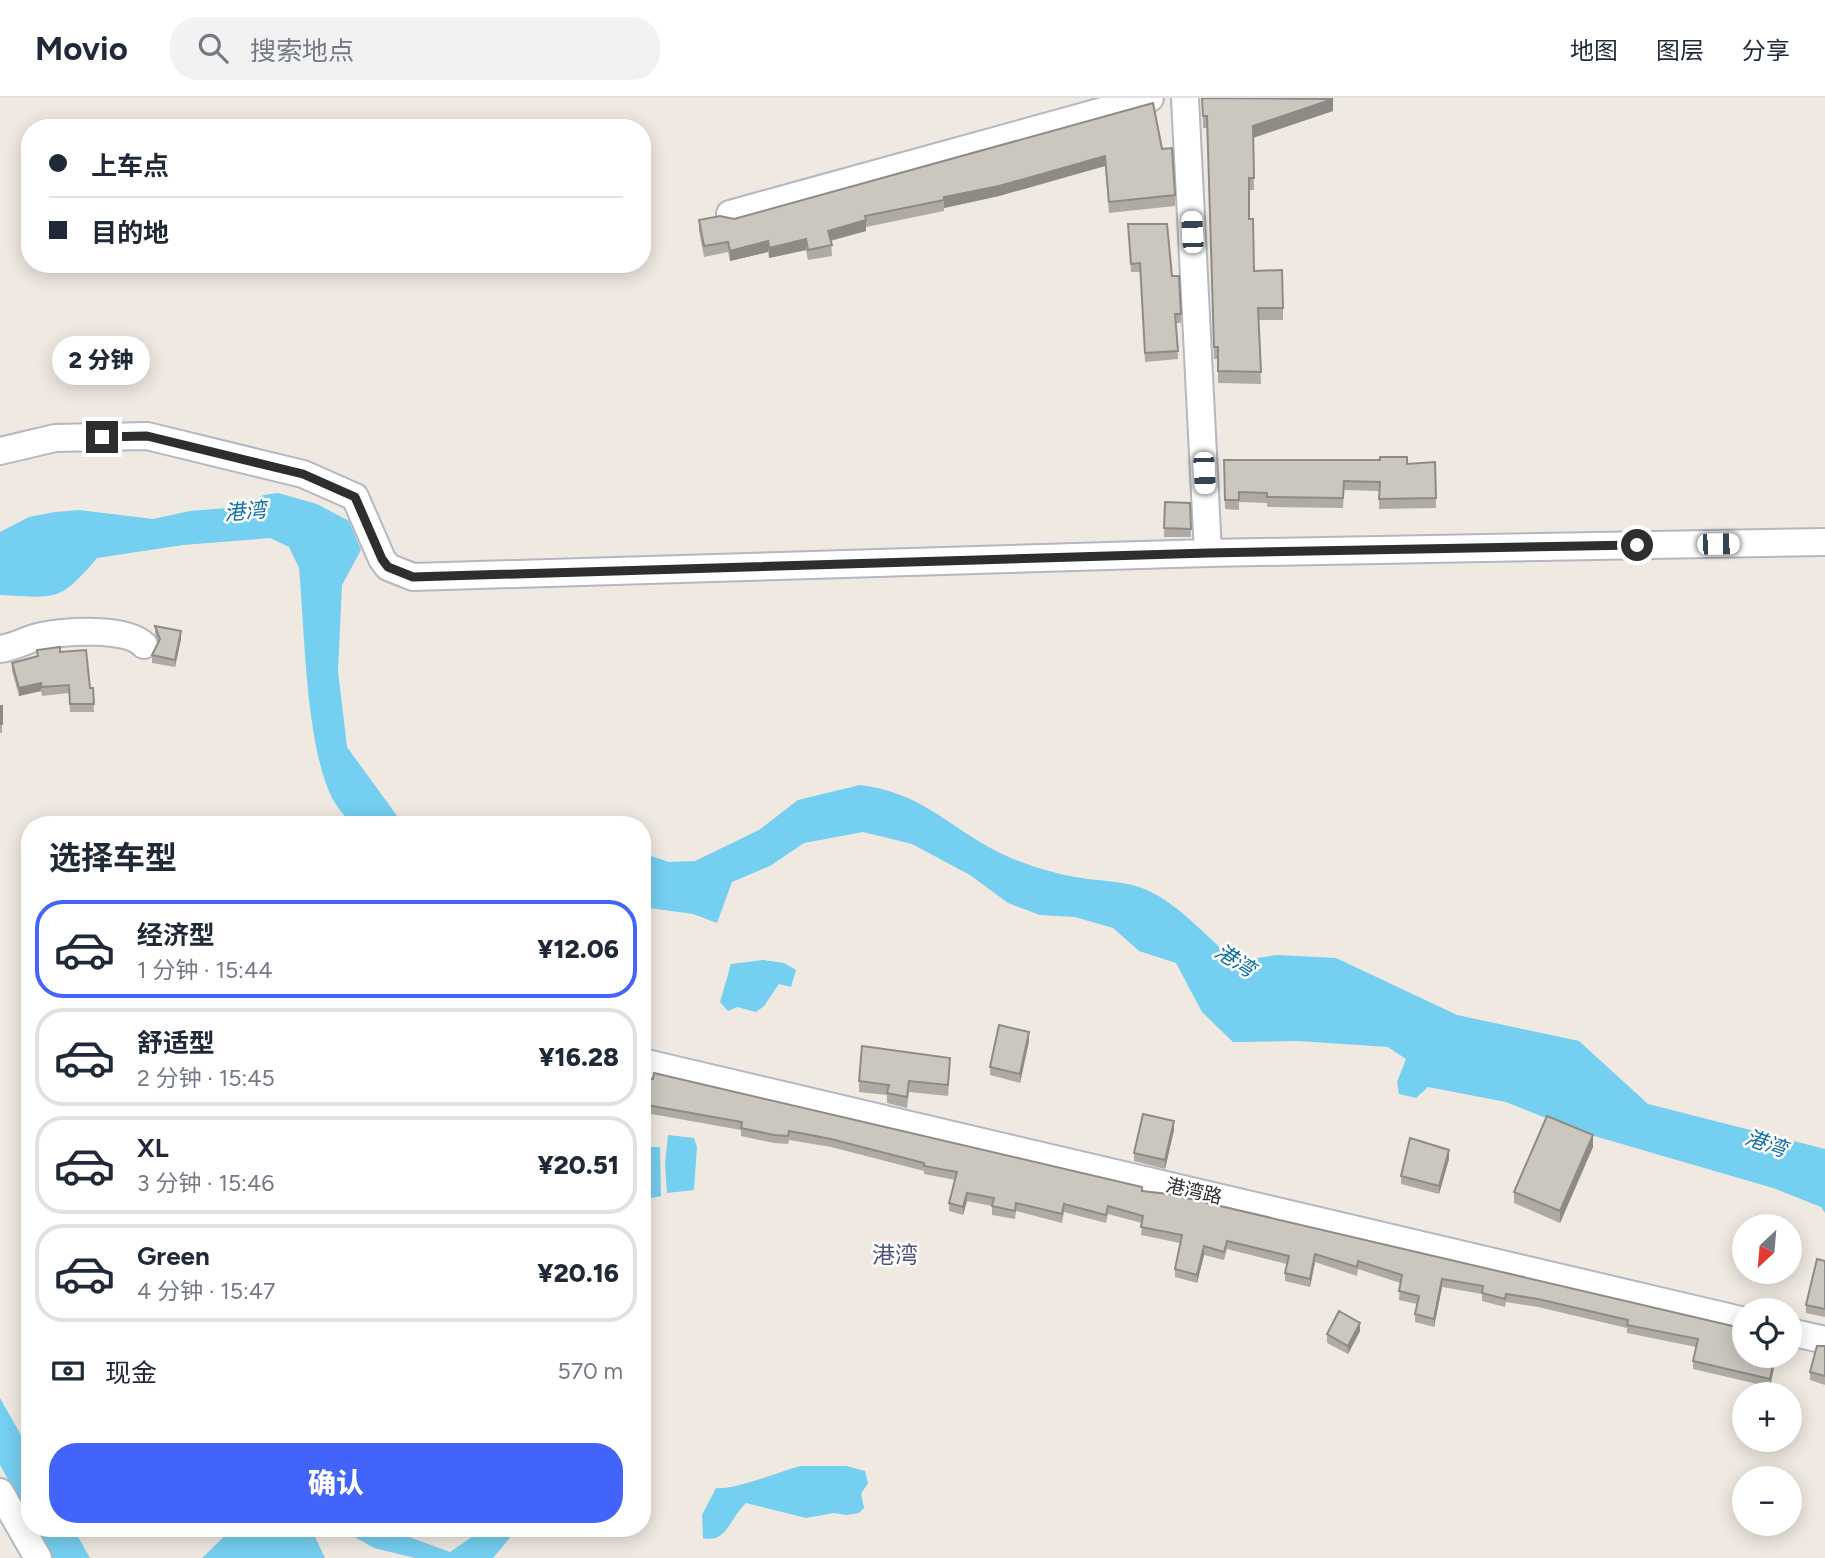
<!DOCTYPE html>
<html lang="zh">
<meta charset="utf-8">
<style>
body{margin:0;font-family:Figtree,"Noto Sans SC",sans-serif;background:#f2f2f3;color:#1f2937;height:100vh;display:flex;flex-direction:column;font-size:26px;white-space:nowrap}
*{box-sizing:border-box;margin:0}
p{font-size:23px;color:#747a83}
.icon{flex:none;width:38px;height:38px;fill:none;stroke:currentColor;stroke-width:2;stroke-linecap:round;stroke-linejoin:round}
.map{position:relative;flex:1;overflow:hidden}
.drawer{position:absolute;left:21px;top:718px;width:630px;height:721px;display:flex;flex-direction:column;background:#fff;border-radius:28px;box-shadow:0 4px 18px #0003}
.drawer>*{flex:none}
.hud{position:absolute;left:21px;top:21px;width:630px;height:154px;border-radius:28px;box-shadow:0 4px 18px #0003;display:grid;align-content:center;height:154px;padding:0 28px;background:#fff}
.needle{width:46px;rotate:206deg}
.fabs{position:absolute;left:1732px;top:1116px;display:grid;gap:14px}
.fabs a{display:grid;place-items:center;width:70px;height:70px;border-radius:50%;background:#fff;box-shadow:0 4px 18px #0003;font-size:35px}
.end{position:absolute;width:32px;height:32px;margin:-16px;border:9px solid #2e2e2e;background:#fff;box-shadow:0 0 0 4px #fff}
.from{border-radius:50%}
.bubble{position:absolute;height:49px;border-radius:24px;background:#fff;box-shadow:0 4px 18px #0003;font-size:23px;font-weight:800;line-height:49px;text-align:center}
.car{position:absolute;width:21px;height:42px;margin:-21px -10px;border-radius:9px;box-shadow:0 0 5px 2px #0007;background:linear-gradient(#fff 24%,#345 0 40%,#fff 0 76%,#345 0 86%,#fff 0)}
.hud b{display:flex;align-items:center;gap:24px;height:66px;font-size:26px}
.hud b+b{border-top:2px solid #e0e1e3}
.hud i{width:18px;height:18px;background:#1f2937}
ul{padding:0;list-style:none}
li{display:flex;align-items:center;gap:21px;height:98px;margin:0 14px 10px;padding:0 14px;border:4px solid #e0e1e3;border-radius:28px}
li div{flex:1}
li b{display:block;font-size:26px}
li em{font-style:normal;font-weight:800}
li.active{border-color:#4264fb}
li>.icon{width:63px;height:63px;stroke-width:1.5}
h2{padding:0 28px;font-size:32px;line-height:84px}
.pay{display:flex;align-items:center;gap:18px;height:77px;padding:0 28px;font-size:26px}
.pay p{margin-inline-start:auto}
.action{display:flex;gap:14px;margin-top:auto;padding:14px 28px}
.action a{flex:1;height:80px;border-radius:28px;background:#4264fb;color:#fff;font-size:28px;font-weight:800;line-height:80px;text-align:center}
header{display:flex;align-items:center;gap:42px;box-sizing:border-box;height:98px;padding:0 35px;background:#fff;border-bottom:2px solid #e0e1e3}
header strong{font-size:33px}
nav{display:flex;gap:38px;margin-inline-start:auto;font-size:24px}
.search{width:490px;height:63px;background:#f2f2f3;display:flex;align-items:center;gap:18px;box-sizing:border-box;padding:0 24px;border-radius:28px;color:#747a83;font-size:26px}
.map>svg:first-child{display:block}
.water{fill:#75cff0}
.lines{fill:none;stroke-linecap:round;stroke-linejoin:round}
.minor-casing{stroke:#b4b7c1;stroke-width:30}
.minor{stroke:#fff;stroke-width:26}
.wall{fill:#afaba4}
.shaded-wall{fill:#8e8b86}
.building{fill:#cbc7bf;stroke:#8e8b86;stroke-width:2}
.route{stroke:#2e2e2e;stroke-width:9}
.labels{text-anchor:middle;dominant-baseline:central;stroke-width:5;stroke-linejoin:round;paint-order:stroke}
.street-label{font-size:19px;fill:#2e2e2e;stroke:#fff}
.water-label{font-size:21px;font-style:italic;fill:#0d6fa3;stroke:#fff}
.quarter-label{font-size:23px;fill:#4d5680;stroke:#fff}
</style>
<header>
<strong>Movio</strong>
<div class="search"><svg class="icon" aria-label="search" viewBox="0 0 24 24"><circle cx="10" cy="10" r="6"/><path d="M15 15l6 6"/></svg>搜索地点</div>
<nav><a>地图</a><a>图层</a><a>分享</a></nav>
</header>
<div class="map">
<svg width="1825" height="1460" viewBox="0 0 1825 1460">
<rect width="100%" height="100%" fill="#efe9e1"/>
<path class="water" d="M278 395 317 406 349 423 361 452 342 487 338 573 347 649 403 726H351C345 718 337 709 332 700 305 644 305 533 299 470L289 449 270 440 183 447 97 460C60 504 56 500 0 497V434L29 419 55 414 79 412 153 421 190 413 240 409 264 397Z
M860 687C923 695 947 728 998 754 1020 765 1052 775 1075 779 1102 784 1129 782 1153 795 1185 812 1208 841 1236 863L1277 857 1336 860 1457 917 1579 943 1648 1006 1825 1051V1115L1821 1109 1773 1090 1584 1035 1506 1004 1428 989 1416 1000 1399 996 1397 984 1406 961 1388 949 1298 943 1233 944 1202 914 1176 865 1139 853 1113 830 1075 819 1040 817 1008 805 970 777 912 746 863 734 804 745 770 768 732 784 717 825 693 816 642 809V755L669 764 695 763 759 732 798 702Z
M763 862 784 865 796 872 791 889 779 886 764 908 756 914 737 909 728 913 720 904 731 866Z
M668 1037 694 1040 697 1049 694 1092 667 1095 665 1066Z
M660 1049 661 1098 642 1102V1049Z
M0 1300 30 1353V1420L0 1367Z
M800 1368H846L865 1373 868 1385 861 1396 864 1410 859 1415 846 1417 834 1415 806 1420 746 1405C731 1418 727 1446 703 1440L702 1417 716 1390C731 1393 782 1373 800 1368Z
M35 1430H73L90 1460H52Z
M233 1430H385L450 1454 485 1430H518L493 1460H415L374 1450 344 1433 315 1439 325 1460H202Z"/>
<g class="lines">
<defs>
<path id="minor" d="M1185 0 1208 455
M730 116 1150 0
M0 353 55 340 147 338 303 376 355 399 382 461 388 469 413 479 1208 455 1825 444
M0 551C15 549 27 541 42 538 66 533 126 529 144 547
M642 964 1745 1223
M1790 1234 1825 1242
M0 1394 38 1460"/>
</defs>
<use href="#minor" class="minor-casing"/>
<use href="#minor" class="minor"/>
</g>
<path class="wall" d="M1202 0 1333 13 1253 39 1254 92H1249V121L1254 173 1283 210V222H1258L1261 286 1218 285V261H1214L1207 30H1203Z
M1162 51 1175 97V108L1109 115 1105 68 999 98 944 110V113L866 129V133L831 143 832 158 808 162 806 152 769 160 768 154 730 163 728 154 704 159 699 133V122L734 121Z
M1128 126 1172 178 1181 216V225H1176L1178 261 1145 264 1140 174H1131Z
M1224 362 1407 366 1435 364 1436 410 1379 411V393L1344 392 1343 410 1267 409V405L1239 404V412L1225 411Z
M1165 404 1190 405 1191 439H1164Z
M155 528 181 541 175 569 152 565V557L158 544 155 536Z
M37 552 60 554 90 590H93L94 614H70L69 595 42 598 41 593 19 598 12 573V565L37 559Z
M0 608H2V635H0Z
M1029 943 1020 985 990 977V969Z
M950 971 948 998 909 994 907 1010 887 1005V997L859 994V983Z
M642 978 1741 1230 1745 1258H1785V1261L1776 1259 1770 1289 1693 1271V1263L1696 1249 1627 1235V1230L1538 1209 1506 1204 1505 1209 1482 1203V1196L1442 1189 1434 1229 1415 1224V1216L1417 1206 1399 1202 1400 1185 1358 1171 1357 1178 1315 1164 1310 1189 1285 1183V1175L1287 1166 1227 1151 1224 1162 1204 1157 1197 1185 1175 1179V1171L1180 1145 1141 1137 1142 1125 1108 1116 1106 1125 1064 1114 1062 1125 1016 1113 1015 1121 992 1117V1108L967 1103 963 1117 949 1113V1105L955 1082 924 1076V1073L831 1049 789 1042 788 1046 774 1045 741 1038V1032L646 1015 642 1030Z
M1174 1032 1165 1071 1134 1063V1055Z
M1593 1049 1560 1125 1514 1105V1094Z
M1449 1061 1439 1096 1401 1086V1078Z
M1825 1163V1219L1806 1215V1207Z
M1360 1233 1348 1256 1327 1245V1236Z
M1825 1248V1287L1810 1282V1274Z"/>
<path class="shaded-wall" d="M1333 1V13L1253 40V28Z
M1105 58V68L999 98 944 110V99Z
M866 122V133L828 143V133Z
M806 141V152L769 160V150Z
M768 143V154L730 163V153Z
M181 533V541L175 569V562Z
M41 585V593L19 598V590Z
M1029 934V943L1020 985V976Z
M646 1007V1015L643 1030V1022Z
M1174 1023V1032L1165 1071V1062Z
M1593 1037V1049L1560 1125V1113Z
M1449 1052V1061L1439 1096V1088Z
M967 1095V1103L963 1117V1109Z
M1204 1148V1157L1197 1185V1177Z
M1315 1156V1164L1310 1189V1181Z
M1442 1181V1189L1434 1229V1221Z
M1360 1225V1233L1348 1256V1248Z
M1775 1258 1776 1259 1770 1289V1281Z"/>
<path class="building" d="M1202 0 1333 1 1253 28 1254 80H1249V121H1253L1254 173 1282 172 1283 210H1258L1261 274 1218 273V249H1214L1207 18H1203Z
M1153 5 1162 51 1172 50 1175 97 1109 104 1105 58 999 88 944 99V102L865 118 866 122 828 133 832 147 808 152 806 141 769 150 768 143 730 153 728 144 704 148 699 122 720 118 734 121Z
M1128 126H1167L1172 178H1179L1181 216H1175L1178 253 1145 255 1140 165 1131 166Z
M1380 359H1407V366L1435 364 1436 400 1379 401 1380 384 1344 383 1343 400 1267 399V395L1239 394V402H1225L1224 362H1380Z
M1165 404 1190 405 1191 431 1164 430Z
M155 528 181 533 175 562 152 557 160 541Z
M60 549V554L86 552 90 590H93L94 606H70L69 587 42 589 41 585 19 590 12 565 38 558 37 552Z
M0 608H2V626H0Z
M999 927 1029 934 1020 976 990 969Z
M862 948 950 960 948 987 909 983 907 999 887 995 889 987 859 983Z
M654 975 1142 1089V1093L1169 1096 1741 1230H1745V1258H1775L1770 1281 1693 1263 1698 1241 1627 1227 1628 1222 1538 1201 1506 1196 1505 1201 1482 1195 1483 1188 1442 1181 1434 1221 1415 1216 1419 1198 1399 1193 1402 1177 1358 1163 1357 1169 1315 1156 1310 1181 1285 1175 1289 1158 1227 1143 1224 1154 1204 1148 1197 1177 1175 1171 1182 1137 1141 1129 1143 1118 1108 1108 1106 1117 1064 1106 1062 1116 1016 1105 1015 1113 992 1108 994 1100 967 1095 963 1109 949 1105 957 1074 924 1068V1065L831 1041 789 1033 788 1038 774 1037 741 1030 742 1024 646 1007 642 1022V978L653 981Z
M1143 1016 1174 1023 1165 1062 1134 1055Z
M1547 1018 1593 1037 1560 1113 1514 1094Z
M1410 1040 1449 1052 1439 1088 1401 1078Z
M1817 1161 1825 1163V1211L1806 1207Z
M1339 1213 1360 1225 1348 1248 1327 1236Z
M1817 1248H1825V1278L1810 1274Z"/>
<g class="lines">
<path class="route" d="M102 339 147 338 303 376 355 399 382 461 388 469 413 479 1208 455 1637 447"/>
</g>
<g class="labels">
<g class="street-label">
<text transform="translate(1194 1093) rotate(13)">港湾路</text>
</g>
<g class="water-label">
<text transform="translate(245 413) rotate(-5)">港湾</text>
<text transform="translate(1235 862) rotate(32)">港湾</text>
<text transform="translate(1766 1045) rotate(19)">港湾</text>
</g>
<g class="quarter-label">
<text x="895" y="1157">港湾</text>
</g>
</g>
</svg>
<div class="fabs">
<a><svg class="needle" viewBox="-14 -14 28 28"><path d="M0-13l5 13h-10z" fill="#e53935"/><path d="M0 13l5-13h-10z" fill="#747a83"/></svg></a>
<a><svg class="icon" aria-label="locate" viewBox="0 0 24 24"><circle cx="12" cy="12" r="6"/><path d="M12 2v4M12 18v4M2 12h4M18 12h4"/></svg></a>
<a>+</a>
<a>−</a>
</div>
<i class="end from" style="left:1637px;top:447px"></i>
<i class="end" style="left:102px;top:339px"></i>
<div class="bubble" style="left:52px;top:238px;width:98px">2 分钟</div>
<i class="car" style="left:1192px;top:134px;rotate:357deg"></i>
<i class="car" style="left:1204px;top:375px;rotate:177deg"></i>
<i class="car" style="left:1718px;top:446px;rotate:89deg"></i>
<div class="hud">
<b><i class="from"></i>上车点</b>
<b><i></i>目的地</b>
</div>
<section class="drawer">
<h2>选择车型</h2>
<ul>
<li class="active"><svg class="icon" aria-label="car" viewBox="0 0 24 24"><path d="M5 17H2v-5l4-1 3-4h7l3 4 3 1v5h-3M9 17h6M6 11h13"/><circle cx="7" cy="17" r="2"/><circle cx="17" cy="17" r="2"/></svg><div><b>经济型</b><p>1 分钟 · 15:44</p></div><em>¥12.06</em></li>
<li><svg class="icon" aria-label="car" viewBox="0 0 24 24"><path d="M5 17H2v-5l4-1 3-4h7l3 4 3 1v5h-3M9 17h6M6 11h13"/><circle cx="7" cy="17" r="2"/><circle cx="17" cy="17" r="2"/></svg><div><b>舒适型</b><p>2 分钟 · 15:45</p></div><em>¥16.28</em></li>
<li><svg class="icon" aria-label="car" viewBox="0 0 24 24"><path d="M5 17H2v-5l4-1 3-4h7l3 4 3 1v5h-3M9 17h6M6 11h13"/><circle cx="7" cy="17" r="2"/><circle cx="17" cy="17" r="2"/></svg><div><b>XL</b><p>3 分钟 · 15:46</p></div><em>¥20.51</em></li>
<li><svg class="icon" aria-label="car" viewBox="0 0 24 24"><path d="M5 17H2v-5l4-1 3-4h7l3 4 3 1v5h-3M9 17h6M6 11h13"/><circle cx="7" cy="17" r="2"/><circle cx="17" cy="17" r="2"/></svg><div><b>Green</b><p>4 分钟 · 15:47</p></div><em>¥20.16</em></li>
</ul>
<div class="pay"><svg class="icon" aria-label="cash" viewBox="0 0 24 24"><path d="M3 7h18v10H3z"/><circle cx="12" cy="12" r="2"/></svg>现金<p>570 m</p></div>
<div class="action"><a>确认</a></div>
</section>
</div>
